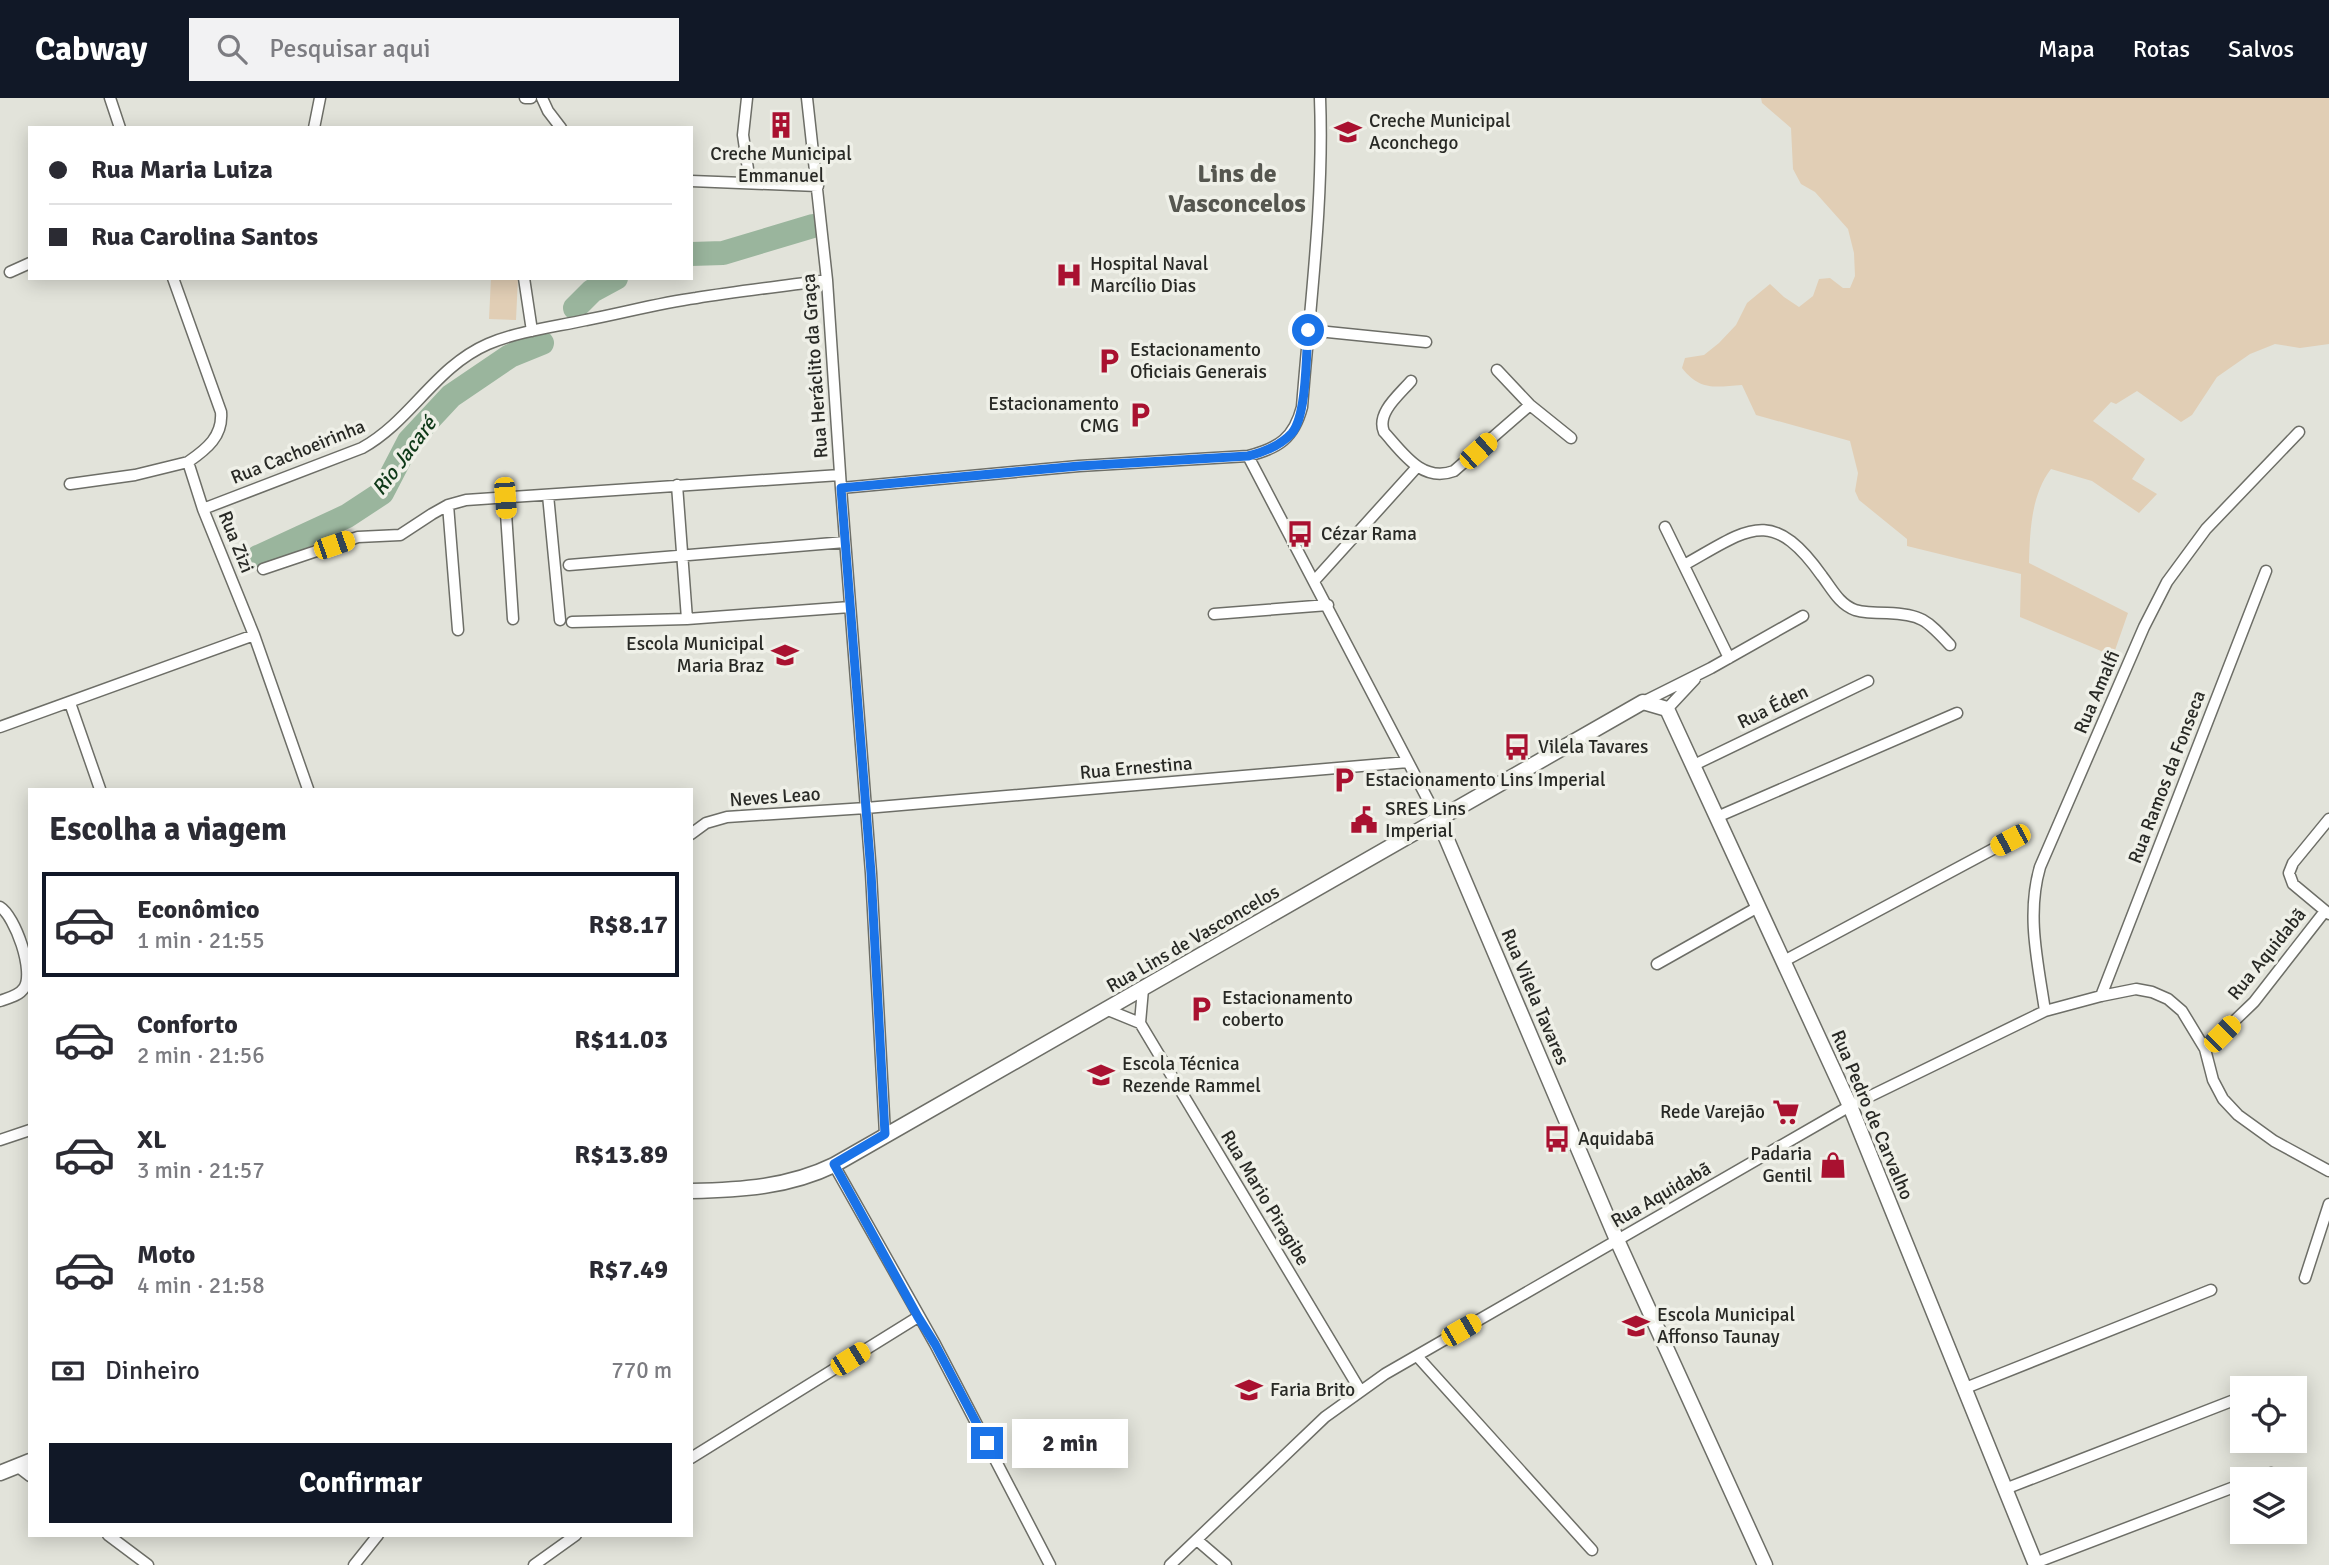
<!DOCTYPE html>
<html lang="pt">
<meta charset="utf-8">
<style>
body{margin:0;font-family:Signika,sans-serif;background:#f2f2f3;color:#2b2b33;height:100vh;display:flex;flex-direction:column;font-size:26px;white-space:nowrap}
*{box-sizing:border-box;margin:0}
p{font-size:23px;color:#7c7c81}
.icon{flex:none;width:38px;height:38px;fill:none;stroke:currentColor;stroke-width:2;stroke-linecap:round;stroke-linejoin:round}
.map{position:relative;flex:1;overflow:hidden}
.panel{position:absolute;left:28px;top:690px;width:665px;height:749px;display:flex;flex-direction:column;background:#fff;border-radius:0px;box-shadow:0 4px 18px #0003}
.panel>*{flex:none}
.guide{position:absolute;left:28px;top:28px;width:665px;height:154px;border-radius:0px;box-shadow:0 4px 18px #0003;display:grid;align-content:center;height:154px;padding:0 21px;background:#fff}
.buttons{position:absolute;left:2230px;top:1278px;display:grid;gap:14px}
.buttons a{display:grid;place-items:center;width:77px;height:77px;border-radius:0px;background:#fff;box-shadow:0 4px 18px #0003;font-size:35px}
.end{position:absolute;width:32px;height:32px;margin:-16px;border:9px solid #1a73e8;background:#fff;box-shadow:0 0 0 4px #fff}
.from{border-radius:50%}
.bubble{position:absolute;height:49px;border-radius:0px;background:#fff;box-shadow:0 4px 18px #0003;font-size:23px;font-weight:700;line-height:49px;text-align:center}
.car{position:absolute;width:21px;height:42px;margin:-21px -10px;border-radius:9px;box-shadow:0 0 5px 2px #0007;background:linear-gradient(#f5c518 24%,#345 0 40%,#f5c518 0 76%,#345 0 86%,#f5c518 0)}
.guide b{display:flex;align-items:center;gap:24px;height:66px;font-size:26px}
.guide b+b{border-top:2px solid #e1e1e2}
.guide i{width:18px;height:18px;background:#2b2b33}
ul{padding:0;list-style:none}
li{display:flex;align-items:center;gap:21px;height:105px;margin:0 14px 10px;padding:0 7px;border:4px solid transparent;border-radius:0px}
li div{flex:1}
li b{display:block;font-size:26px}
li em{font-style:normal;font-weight:700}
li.on{border-color:#111827}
li>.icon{width:63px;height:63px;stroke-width:1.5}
h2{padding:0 21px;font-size:32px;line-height:84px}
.pay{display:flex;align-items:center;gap:18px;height:77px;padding:0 21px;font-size:26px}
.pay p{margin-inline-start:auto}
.primary-button{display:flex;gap:14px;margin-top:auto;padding:14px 21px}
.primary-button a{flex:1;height:80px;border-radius:0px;background:#111827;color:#fff;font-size:28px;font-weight:700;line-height:80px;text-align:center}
header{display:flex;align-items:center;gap:42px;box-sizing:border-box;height:98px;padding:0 35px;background:#111827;color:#fff}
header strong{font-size:33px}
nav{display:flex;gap:38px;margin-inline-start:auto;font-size:24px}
.search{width:490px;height:63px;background:#f2f2f3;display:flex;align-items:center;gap:18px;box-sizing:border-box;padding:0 24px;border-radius:0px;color:#7c7c81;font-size:26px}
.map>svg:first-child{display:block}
.green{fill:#e1ceb5}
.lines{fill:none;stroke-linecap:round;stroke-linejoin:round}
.river{stroke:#9ab59d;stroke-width:24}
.minor-casing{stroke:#6d6e67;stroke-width:13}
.tertiary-casing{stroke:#6d6e67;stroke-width:17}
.minor{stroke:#fff;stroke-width:10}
.tertiary{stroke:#fff;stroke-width:14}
.route{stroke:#1a73e8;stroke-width:9}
.labels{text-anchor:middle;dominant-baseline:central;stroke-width:7;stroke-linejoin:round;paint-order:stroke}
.poi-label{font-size:19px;fill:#282925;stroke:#eff0e8;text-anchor:start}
.street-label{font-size:19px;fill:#282925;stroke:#eff0e8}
.water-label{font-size:21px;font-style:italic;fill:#0e3918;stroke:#eff0e8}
.district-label{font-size:26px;font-weight:bold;fill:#55564f;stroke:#eff0e8}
</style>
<header>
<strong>Cabway</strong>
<div class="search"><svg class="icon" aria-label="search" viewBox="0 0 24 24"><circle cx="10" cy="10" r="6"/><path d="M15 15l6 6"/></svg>Pesquisar aqui</div>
<nav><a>Mapa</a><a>Rotas</a><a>Salvos</a></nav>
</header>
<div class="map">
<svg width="2329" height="1467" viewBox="0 0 2329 1467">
<rect width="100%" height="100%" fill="#e2e3da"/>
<path class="green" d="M1761 0H2329V246L2300 250 2275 246 2250 256 2217 279 2192 317 2181 324 2137 293 2116 306 2111 304 2093 323 2145 361 2132 381 2157 396 2139 415 2092 383 2051 371C2031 397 2030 433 2029 465L2128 515 2113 558 2020 519 2021 476 1907 448V441L1859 402 1855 393 1858 375 1850 343 1756 317 1742 287C1715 289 1700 293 1682 270L1685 260 1704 257 1719 245 1736 227 1747 205 1770 186 1784 199 1799 209 1813 198 1819 181 1830 180 1843 190H1850L1855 178 1854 155 1848 131 1815 94 1801 86 1793 71 1791 30 1762 5Z
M491 180H518L516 222 489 221Z"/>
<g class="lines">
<path class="river" d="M691 156 723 155 813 128
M575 210 592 193 616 180
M258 459 347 418 382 395 409 343 451 298 510 258 542 245"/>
<defs>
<path id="minor" d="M110 0 120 30
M525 0H531
M542 0 548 13 561 30
M747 0 743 37 750 85
M807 0 827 182 841 390 871 775 885 1036
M314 30 320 0
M691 83 818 88
M10 174 30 165
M173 180 221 314C223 338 207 351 188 364L203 411 254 537 308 691
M524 180 532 233
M1308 232 1426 244
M1497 272 1530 307 1571 340
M1411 283C1399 297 1376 315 1384 334 1403 355 1422 385 1454 373L1530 307
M1248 358 1439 723
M70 386 135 377 188 364
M677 387 687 521
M841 390 1079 368 1248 358C1279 350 1294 340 1302 309 1310 206 1324 103 1320 0
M548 397 560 522
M505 400 513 521
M448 407 458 532
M203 411 362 350C411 323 435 269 488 246 519 233 554 229 586 222 623 215 659 205 696 200 739 193 784 188 827 182
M1665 429 1729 560
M569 467 845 444
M1684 467C1747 432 1771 406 1822 478 1832 491 1839 506 1855 512 1865 515 1876 515 1887 515 1921 516 1927 522 1950 547
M263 471 358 439 400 437 432 416 448 407 466 402 840 377
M1315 482 1417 369
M1214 516 1328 507
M572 524 687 521 850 509
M1643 604 1711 570 1803 518
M70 605 100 691
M1667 611 1695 581
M0 629 254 537
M1694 667 1868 583
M1717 719 1957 615
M2329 721 2293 765 2289 775 2293 786 2329 816
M691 736 706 725 727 719 866 710 1408 664
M0 809C15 818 35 874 24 890 19 898 8 900 0 903
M1784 863 2010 742
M1657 866 1758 809
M1143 891 1140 925 1360 1292
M2101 898 2266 473
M1108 912 1140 925
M2045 913C2038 865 2026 817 2040 769L2144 529 2167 484 2206 431 2299 334
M2205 951 2254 904 2325 813
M0 1042 30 1032
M834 1067 935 1246 1050 1467
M2305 1180 2329 1106
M1417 1258 1592 1452
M1963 1291 2211 1192
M691 1360 918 1219
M17 1368 30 1378
M2255 1381 2271 1375
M2005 1391 2242 1299
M108 1437 148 1467
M1197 1442 1226 1467
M2035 1465 2242 1386
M354 1467 378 1437
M534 1467 576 1437
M1170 1467 1325 1319 1385 1276 1850 1008 2045 913 2101 898 2136 891 2152 894 2168 901 2182 913 2205 951 2213 982 2223 1001 2238 1017 2274 1043 2329 1073"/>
<path id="tertiary" d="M1439 723 1617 1142 1765 1467
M691 1093C741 1092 789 1089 834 1067L1643 604 1667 611 1850 1008 2036 1467
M0 1375 30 1363"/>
</defs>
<use href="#minor" class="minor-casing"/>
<use href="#tertiary" class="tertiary-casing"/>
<use href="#minor" class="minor"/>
<use href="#tertiary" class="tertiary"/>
</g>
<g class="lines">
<path class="route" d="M987 1345 935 1246 918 1219 834 1066 885 1036 871 775 841 390 1079 368 1248 358C1265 354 1280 348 1292 335 1307 317 1306 256 1308 232"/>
</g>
<defs>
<symbol id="building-bare" viewBox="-9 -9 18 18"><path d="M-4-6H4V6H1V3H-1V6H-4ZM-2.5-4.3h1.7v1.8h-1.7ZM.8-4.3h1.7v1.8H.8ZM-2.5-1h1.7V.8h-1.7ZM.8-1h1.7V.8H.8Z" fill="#a91130" stroke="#eff0e8" stroke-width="2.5" paint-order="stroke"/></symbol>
<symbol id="school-bare" viewBox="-9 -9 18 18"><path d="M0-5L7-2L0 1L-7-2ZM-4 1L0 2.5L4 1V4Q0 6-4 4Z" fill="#a91130" stroke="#eff0e8" stroke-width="2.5" paint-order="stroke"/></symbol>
<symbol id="hospital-bare" viewBox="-9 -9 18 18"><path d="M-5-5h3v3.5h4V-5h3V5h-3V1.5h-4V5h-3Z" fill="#a91130" stroke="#eff0e8" stroke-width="2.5" paint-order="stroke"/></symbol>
<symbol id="parking-bare" viewBox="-9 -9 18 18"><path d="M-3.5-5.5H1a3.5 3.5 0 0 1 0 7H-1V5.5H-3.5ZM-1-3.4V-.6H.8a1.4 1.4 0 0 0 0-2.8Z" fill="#a91130" stroke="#eff0e8" stroke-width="2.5" paint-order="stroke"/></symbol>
<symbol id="bus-bare" viewBox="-9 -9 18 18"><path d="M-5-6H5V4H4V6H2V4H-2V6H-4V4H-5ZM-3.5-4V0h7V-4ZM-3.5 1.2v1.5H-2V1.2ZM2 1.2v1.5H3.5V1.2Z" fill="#a91130" stroke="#eff0e8" stroke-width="2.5" paint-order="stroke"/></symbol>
<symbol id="civic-bare" viewBox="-9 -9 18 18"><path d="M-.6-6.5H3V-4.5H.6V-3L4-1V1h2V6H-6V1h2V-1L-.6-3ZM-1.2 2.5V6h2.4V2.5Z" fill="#a91130" stroke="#eff0e8" stroke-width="2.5" paint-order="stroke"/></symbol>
<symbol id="supermarket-bare" viewBox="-9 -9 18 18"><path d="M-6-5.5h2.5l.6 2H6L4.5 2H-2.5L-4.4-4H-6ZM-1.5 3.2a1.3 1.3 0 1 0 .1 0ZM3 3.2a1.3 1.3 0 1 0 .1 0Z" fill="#a91130" stroke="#eff0e8" stroke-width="2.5" paint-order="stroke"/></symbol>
<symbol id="shop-bare" viewBox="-9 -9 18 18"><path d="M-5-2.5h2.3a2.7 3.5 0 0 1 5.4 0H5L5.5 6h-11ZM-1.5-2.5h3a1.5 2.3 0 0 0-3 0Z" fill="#a91130" stroke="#eff0e8" stroke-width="2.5" paint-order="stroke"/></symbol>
</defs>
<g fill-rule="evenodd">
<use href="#building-bare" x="762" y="8" width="38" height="38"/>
<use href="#school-bare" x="1329" y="15" width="38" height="38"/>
<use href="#hospital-bare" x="1050" y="158" width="38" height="38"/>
<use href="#parking-bare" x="1090" y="244" width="38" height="38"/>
<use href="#parking-bare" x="1121" y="298" width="38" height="38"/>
<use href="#bus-bare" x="1281" y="417" width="38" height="38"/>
<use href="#school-bare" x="766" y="538" width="38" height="38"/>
<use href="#bus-bare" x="1498" y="630" width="38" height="38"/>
<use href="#parking-bare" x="1325" y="663" width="38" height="38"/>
<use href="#civic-bare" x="1345" y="703" width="38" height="38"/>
<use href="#parking-bare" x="1182" y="892" width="38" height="38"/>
<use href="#school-bare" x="1082" y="958" width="38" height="38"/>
<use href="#supermarket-bare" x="1767" y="995" width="38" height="38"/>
<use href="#bus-bare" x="1538" y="1022" width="38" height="38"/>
<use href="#shop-bare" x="1814" y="1048" width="38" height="38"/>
<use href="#school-bare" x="1617" y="1209" width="38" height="38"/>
<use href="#school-bare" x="1230" y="1273" width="38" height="38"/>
</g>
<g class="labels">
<g class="poi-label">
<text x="1369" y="23">Creche Municipal<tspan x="1369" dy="22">Aconchego</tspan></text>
<text x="781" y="56" text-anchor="middle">Creche Municipal<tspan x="781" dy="22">Emmanuel</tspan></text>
<text x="1090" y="166">Hospital Naval<tspan x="1090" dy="22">Marcílio Dias</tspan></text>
<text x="1130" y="252">Estacionamento<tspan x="1130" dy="22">Oficiais Generais</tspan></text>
<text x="1119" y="306" text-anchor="end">Estacionamento<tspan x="1119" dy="22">CMG</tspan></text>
<text x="1321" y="436">Cézar Rama</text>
<text x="764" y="546" text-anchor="end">Escola Municipal<tspan x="764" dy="22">Maria Braz</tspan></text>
<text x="1538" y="649">Vilela Tavares</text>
<text x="1365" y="682">Estacionamento Lins Imperial</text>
<text x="1385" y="711">SRES Lins<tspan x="1385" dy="22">Imperial</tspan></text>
<text x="1222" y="900">Estacionamento<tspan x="1222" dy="22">coberto</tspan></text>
<text x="1122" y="966">Escola Técnica<tspan x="1122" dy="22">Rezende Rammel</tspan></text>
<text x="1765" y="1014" text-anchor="end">Rede Varejão</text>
<text x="1578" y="1041">Aquidabã</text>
<text x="1812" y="1056" text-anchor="end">Padaria<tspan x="1812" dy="22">Gentil</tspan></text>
<text x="1657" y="1217">Escola Municipal<tspan x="1657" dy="22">Affonso Taunay</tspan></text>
<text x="1270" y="1292">Faria Brito</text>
</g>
<g class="street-label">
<text transform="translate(815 268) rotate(-94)">Rua Heráclito da Graça</text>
<text transform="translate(298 354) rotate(-22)">Rua Cachoeirinha</text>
<text transform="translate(236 444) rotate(68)">Rua Zizi</text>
<text transform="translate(2097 594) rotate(-67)">Rua Amalfi</text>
<text transform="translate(1773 609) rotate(-26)">Rua Éden</text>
<text transform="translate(1136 670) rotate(-5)">Rua Ernestina</text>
<text transform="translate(2167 679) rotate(-69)">Rua Ramos da Fonseca</text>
<text transform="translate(775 699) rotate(-4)">Neves Leao</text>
<text transform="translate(1193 841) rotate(-30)">Rua Lins de Vasconcelos</text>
<text transform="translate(2267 856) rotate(-51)">Rua Aquidabã</text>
<text transform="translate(1535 899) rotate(67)">Rua Vilela Tavares</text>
<text transform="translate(1872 1017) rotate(67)">Rua Pedro de Carvalho</text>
<text transform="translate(1661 1097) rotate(-30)">Rua Aquidabã</text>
<text transform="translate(1265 1100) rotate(59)">Rua Mario Piragibe</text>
</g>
<g class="water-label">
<text transform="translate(404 358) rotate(-53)">Rio Jacaré</text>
</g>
<g class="district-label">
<text x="1237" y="76">Lins de<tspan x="1237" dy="30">Vasconcelos</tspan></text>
</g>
</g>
</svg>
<div class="buttons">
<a><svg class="icon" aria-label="locate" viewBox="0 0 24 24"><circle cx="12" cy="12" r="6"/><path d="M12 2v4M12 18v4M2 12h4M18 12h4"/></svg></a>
<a><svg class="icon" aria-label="layers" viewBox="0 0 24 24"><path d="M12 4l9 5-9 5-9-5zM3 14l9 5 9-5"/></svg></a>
</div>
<i class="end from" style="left:1308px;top:232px"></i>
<i class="end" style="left:987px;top:1345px"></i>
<div class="bubble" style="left:1012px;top:1321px;width:116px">2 min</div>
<i class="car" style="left:1478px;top:353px;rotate:48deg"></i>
<i class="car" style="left:505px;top:400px;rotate:176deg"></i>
<i class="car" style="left:334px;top:447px;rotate:71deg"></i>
<i class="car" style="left:2010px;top:742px;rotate:242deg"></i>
<i class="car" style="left:2222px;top:936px;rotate:45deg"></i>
<i class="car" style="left:1461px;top:1232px;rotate:60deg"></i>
<i class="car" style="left:850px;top:1261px;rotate:58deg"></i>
<div class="guide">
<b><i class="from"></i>Rua Maria Luiza</b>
<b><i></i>Rua Carolina Santos</b>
</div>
<section class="panel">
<h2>Escolha a viagem</h2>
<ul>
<li class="on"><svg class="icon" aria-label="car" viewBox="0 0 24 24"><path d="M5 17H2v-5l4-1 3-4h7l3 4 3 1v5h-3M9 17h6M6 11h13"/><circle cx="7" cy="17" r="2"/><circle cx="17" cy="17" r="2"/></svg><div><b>Econômico</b><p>1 min · 21:55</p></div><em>R$8.17</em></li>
<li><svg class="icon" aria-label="car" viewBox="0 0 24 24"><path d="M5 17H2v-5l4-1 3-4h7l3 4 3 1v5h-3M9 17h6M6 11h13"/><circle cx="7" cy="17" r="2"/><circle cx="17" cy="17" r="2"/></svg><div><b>Conforto</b><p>2 min · 21:56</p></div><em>R$11.03</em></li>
<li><svg class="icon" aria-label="car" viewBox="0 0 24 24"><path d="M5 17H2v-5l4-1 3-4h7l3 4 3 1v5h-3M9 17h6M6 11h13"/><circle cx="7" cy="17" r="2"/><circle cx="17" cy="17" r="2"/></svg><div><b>XL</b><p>3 min · 21:57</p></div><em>R$13.89</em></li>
<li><svg class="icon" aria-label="car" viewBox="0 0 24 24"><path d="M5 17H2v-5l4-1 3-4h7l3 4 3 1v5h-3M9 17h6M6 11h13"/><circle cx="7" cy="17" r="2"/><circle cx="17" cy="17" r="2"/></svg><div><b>Moto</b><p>4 min · 21:58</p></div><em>R$7.49</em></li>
</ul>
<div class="pay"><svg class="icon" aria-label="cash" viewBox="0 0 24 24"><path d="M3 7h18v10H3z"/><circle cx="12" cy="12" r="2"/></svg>Dinheiro<p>770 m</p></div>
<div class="primary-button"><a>Confirmar</a></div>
</section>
</div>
